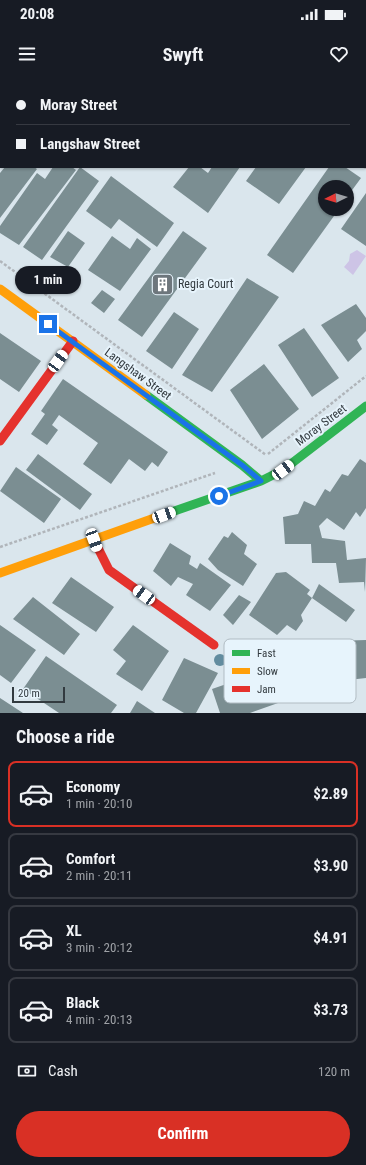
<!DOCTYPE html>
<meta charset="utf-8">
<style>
body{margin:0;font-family:"Roboto Condensed",sans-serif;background:#242831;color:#f1f3f6;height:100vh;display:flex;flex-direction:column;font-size:15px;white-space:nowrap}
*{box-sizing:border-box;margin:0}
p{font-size:13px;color:#9ea1a6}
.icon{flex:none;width:22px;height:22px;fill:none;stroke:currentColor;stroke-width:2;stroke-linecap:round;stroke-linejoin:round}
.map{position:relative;height:633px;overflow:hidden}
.sheet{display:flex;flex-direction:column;background:#171b24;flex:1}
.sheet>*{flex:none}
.banner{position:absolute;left:0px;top:0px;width:366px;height:88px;box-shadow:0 1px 3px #0004;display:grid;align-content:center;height:88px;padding:0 16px;background:#171b24}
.needle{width:26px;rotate:265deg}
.controls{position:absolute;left:318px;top:100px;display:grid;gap:8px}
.controls a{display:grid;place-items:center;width:36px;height:36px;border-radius:50%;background:#171b24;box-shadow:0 1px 3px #0004;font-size:20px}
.scale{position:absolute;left:12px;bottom:10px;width:53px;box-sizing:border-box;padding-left:4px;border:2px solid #323a3f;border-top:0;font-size:11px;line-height:14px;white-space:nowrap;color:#323a3f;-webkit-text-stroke:3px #e7f4fc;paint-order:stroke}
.end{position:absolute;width:18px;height:18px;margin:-9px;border:5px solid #1a73e8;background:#fff;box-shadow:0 0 0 2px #fff}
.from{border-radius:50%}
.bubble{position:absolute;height:28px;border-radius:14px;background:#171b24;box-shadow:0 1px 3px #0004;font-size:13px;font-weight:700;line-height:28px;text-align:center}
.car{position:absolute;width:12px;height:24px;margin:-12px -6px;border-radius:5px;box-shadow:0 0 3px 1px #0007;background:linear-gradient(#fff 24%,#345 0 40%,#fff 0 76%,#345 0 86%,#fff 0)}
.banner b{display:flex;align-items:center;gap:14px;height:38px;font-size:15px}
.banner b+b{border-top:1px solid #363941}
.banner i{width:10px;height:10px;background:#f1f3f6}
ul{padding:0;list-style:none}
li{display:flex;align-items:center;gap:12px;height:66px;margin:0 8px 6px;padding:0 8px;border:2px solid #363941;border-radius:8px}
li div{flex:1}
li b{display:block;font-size:15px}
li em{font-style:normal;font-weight:700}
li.current{border-color:#d93025}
li>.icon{width:36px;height:36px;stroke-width:1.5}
h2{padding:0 16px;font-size:18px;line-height:48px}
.pay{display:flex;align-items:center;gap:10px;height:44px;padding:0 16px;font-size:15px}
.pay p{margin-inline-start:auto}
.button{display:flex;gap:8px;margin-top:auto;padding:8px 16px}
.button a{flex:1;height:46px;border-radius:24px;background:#d93025;color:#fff;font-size:16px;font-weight:700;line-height:46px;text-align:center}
.status{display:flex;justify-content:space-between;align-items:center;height:28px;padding:0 20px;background:#171b24;direction:ltr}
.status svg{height:11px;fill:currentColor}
header{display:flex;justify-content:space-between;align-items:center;height:52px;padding:0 16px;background:#171b24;font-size:18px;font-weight:700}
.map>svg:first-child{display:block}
.water{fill:#cdc4e6}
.building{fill:#7b8e92}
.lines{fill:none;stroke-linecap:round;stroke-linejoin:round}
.path{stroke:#b0b5ba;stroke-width:2.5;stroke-dasharray:3 2;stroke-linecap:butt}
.street{stroke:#afb3b9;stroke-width:20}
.fast{stroke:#30b455;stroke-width:9}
.slow{stroke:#ff9f0a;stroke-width:9}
.jam{stroke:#e5322d;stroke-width:9}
.tree{fill:#628c9f}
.route{stroke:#1a73e8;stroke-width:5}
.labels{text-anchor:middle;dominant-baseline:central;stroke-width:4;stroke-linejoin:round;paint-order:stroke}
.poi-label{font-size:12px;fill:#323a3f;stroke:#e7f4fc;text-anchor:start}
.street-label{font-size:12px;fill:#323a3f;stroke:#e7f4fc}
.key{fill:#e7f4fc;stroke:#b1bcc3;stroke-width:1}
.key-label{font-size:11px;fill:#323a3f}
</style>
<div class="status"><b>20:08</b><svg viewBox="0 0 49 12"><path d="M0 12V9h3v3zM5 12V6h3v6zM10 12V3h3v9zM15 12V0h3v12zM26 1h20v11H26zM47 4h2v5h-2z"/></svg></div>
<header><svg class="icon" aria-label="menu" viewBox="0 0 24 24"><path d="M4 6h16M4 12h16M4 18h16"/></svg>Swyft<svg class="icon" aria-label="heart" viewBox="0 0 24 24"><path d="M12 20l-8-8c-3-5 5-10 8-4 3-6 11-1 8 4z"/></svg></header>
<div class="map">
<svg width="366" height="633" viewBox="0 0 366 633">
<rect width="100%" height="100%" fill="#dae6ed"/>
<path class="water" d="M357 170 366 176 353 195 344 187 349 181 350 174Z"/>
<path class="building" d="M5 87H34L37 89 0 138V93Z
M53 87H72L76 90 19 165 0 153V146L37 93 45 99Z
M80 87 99 101 42 180 23 167Z
M189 87H200L208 93 212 87H240L208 133 173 107Z
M256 87H306L279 124 246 101Z
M329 87H345L361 98 347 117V107H325V129H339L293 193 267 175Z
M111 96 174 143 157 167 119 139 111 149 86 131Z
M366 113V166L341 149Z
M68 151 85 163 68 187 50 177Z
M183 151 207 168 142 257 118 240Z
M112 156 130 169 137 158 151 169 120 211 88 190Z
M247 198 279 217 212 312 182 295Z
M102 210 115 219 104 233 91 223Z
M356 224 366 238V251L357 260 362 269 348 282 321 245Z
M174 232 199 249 172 289 146 271Z
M304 248 339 298 312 317 278 265Z
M0 253 41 281 19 312 0 299Z
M264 284 299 329 262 359 230 310Z
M63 299 168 372 158 387 152 382 145 391 129 379 111 404 83 384 98 363 59 335 52 345 58 350 47 365 31 354 45 334 41 331Z
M38 374 92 414 80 430 26 390Z
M360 379 366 383V428L360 437 356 432 344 450 327 438 319 446 322 458 345 461 347 480 366 478 365 512 364 502 339 503 336 483H312L311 464H285L283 437 298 434 304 421 315 426 325 409 330 412 342 394 348 396Z
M16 387 61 419 44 443 0 411Z
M232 452 247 465 244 474 257 484 243 506 218 490 208 479 224 456 228 458Z
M170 463 191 476 189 484 197 489 200 483 231 505 210 531 186 515 193 504 178 497 171 506 153 491Z
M286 492 310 510 307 514 312 518 319 504 355 530 346 542 312 518 301 535 303 541 296 551 287 545 277 555 249 535 276 493Z
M71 497 114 527 96 552 52 523Z
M239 515 251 522 233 545 223 535Z
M33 517 80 554 64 575 13 539Z
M0 545 36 570 11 603 0 595Z
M133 545 169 571 142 611 116 594 126 581 113 570Z
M366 560V598L304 605V587L288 588 287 581 270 583V563L285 562 288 569H302V562Z
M46 576 117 625 111 633H59L23 609Z
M184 578 218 593 196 633H184L162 620Z
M267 590 278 623 250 633H220L212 609Z
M0 618 23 633H0Z
M137 621 155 633H130Z"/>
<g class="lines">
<path class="path" d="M242 0 243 1
M365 28 366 29
M364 87 366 88
M0 181 266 375
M268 374 366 296
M0 467 215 393"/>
<path class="street" d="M286 0 287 1
M329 1 330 0
M365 57 366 58"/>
<path class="fast" d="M146 315 242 385 261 401
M160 436 261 401 283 390 366 326"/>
<path class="slow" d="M0 209 146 315
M0 493 160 436"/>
<path class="jam" d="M0 361 73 261
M94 460 109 490 214 565"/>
</g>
<circle class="tree" cx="220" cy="580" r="6"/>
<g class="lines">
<path class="route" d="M48 244 242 385 261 401 219 416"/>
</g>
<defs>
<symbol id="building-square" viewBox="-11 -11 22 22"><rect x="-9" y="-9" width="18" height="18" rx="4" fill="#6d767c" stroke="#e7f4fc"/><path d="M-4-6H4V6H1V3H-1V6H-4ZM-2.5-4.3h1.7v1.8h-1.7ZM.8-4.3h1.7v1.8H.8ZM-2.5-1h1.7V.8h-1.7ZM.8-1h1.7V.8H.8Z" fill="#fff"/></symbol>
</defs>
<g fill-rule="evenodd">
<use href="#building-square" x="150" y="192" width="25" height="25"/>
</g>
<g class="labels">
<g class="poi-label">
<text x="178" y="204">Regia Court</text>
</g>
<g class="street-label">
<text transform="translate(138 294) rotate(36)">Langshaw Street</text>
<text transform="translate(321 345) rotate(-37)">Moray Street</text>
</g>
</g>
<rect x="224" y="559" width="132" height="64" rx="6" class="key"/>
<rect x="232" y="570" width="18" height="6" fill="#30b455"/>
<rect x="232" y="588" width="18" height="6" fill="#ff9f0a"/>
<rect x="232" y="606" width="18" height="6" fill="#e5322d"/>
<g class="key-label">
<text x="257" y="577">Fast</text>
<text x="257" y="595">Slow</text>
<text x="257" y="613">Jam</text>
</g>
</svg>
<div class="controls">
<a><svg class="needle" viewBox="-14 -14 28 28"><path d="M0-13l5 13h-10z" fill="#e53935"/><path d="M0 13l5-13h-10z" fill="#9ea1a6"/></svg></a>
</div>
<div class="scale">20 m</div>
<i class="end from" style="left:219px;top:416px"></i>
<i class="end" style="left:48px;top:244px"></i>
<div class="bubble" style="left:15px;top:186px;width:66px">1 min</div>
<i class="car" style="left:58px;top:281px;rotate:36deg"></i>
<i class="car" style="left:283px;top:390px;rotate:53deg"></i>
<i class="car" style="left:164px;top:435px;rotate:70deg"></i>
<i class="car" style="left:94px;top:460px;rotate:160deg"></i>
<i class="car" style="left:144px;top:515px;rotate:306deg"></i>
<div class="banner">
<b><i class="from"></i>Moray Street</b>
<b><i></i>Langshaw Street</b>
</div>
</div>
<section class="sheet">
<h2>Choose a ride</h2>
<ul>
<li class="current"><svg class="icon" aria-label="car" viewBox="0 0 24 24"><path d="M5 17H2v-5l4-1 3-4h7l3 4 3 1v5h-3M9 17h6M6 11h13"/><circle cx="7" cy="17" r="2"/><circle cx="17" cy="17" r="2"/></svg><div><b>Economy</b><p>1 min · 20:10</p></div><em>$2.89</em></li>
<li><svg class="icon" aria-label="car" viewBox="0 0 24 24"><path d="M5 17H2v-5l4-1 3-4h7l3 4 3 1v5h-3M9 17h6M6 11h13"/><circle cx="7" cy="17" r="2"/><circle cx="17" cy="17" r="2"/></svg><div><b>Comfort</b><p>2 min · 20:11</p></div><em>$3.90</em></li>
<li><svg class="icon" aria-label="car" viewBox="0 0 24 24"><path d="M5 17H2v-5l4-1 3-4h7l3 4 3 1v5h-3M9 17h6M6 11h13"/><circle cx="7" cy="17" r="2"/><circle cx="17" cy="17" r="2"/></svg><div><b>XL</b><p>3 min · 20:12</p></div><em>$4.91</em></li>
<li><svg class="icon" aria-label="car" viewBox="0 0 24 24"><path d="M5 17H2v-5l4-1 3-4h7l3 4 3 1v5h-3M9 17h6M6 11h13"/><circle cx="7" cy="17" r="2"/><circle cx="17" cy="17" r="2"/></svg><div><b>Black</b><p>4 min · 20:13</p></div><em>$3.73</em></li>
</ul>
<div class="pay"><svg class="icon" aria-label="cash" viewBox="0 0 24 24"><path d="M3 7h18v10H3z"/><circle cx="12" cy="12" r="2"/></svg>Cash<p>120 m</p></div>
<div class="button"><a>Confirm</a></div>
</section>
